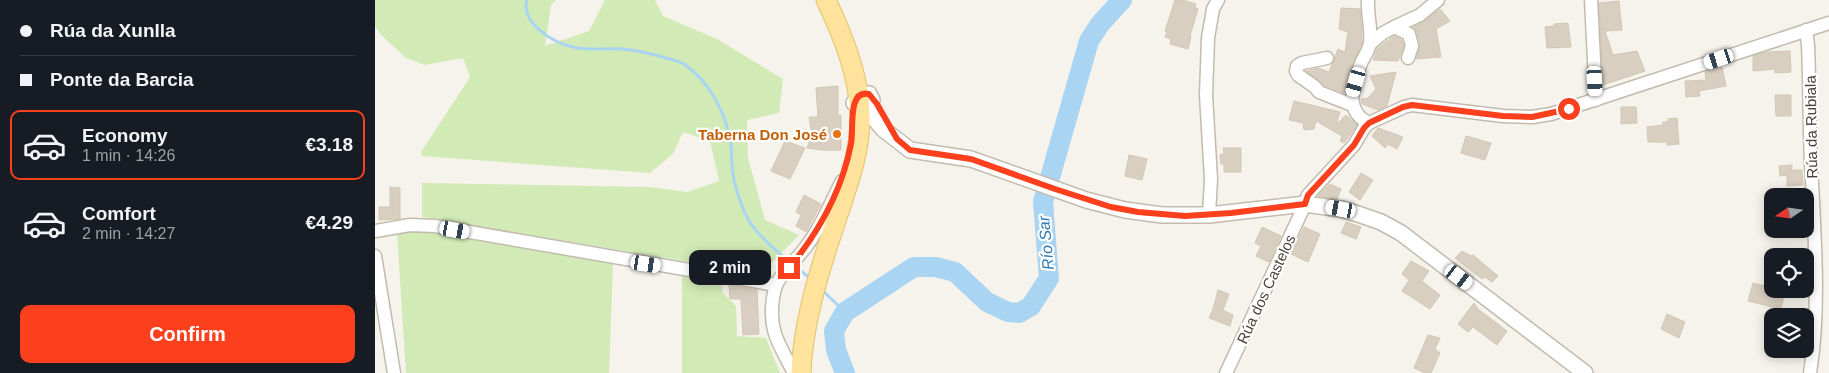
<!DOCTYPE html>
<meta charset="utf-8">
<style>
body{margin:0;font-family:Arial,sans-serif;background:#242831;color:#f1f3f6;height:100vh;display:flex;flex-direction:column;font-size:19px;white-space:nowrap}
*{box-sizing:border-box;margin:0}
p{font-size:16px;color:#9ea1a6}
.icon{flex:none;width:28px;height:28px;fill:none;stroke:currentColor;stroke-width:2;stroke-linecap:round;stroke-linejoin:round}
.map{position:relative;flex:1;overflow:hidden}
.details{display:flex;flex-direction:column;background:#171b24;width:375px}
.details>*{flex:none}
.banner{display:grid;align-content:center;height:110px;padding:0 20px;background:#171b24}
.needle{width:32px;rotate:257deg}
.fabs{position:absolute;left:1389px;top:188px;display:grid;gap:10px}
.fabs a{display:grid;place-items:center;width:50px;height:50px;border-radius:10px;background:#171b24;box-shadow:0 2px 12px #0003;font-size:25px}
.end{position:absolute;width:22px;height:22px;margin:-11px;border:6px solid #fc3f1d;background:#fff;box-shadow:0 0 0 2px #fff}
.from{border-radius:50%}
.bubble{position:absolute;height:35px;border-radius:10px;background:#171b24;box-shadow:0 2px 12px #0003;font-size:16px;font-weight:700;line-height:35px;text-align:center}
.car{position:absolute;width:15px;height:30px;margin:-15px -8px;border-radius:6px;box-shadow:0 0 4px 1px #0007;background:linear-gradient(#fff 24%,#345 0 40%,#fff 0 76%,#345 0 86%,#fff 0)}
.banner b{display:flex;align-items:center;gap:18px;height:48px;font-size:19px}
.banner b+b{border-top:1px solid #363941}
.banner i{width:12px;height:12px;background:#f1f3f6}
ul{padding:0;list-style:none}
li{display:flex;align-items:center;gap:15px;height:70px;margin:0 10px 8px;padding:0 10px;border:2px solid transparent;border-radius:10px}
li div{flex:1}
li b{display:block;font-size:19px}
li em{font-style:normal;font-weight:700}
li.on{border-color:#fc3f1d}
li>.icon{width:45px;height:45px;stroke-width:1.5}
.button{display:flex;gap:10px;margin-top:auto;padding:10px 20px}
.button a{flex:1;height:58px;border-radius:10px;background:#fc3f1d;color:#fff;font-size:20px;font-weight:700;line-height:58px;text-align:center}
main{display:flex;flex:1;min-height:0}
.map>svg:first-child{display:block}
.green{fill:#d2eab5}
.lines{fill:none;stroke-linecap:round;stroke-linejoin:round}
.stream{stroke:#a9d4f2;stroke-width:3}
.river{stroke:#a9d4f2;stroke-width:20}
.building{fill:#d8cfc1;stroke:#d3c7b4}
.minor-casing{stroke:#c2bbae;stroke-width:15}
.tertiary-casing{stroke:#c2bbae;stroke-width:18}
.primary-casing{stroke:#e6c16a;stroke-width:21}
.minor{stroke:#fff;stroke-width:12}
.tertiary{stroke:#fff;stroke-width:15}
.primary{stroke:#ffe39c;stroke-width:19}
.route{stroke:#fc3f1d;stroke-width:6}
.food-dot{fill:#e8710a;stroke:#fff;stroke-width:2}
.labels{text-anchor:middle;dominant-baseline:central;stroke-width:4.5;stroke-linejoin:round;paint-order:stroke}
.street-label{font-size:15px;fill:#4b4439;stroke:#fff}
.food-label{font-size:15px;font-weight:bold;fill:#c56008;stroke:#fff;text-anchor:end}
.water-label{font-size:16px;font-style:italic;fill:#2e7ab2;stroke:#fff}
</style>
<main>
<section class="details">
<div class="banner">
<b><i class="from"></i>Rúa da Xunlla</b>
<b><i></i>Ponte da Barcia</b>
</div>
<ul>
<li class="on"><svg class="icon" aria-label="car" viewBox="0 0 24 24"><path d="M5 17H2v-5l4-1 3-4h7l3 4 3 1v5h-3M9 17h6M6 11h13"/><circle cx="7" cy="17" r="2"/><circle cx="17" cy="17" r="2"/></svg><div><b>Economy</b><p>1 min · 14:26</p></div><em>€3.18</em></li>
<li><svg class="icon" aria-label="car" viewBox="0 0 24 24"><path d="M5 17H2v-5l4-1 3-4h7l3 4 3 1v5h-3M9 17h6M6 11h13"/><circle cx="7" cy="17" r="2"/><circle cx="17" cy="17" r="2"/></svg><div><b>Comfort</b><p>2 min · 14:27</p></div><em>€4.29</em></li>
</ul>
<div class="button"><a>Confirm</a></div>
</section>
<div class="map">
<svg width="1454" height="373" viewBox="0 0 1454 373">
<rect width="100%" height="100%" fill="#f6f3ec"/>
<path class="green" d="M0 0H181L176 5 170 46 214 31 230 0H280L288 16 342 39 408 79 404 113 372 120 373 158 390 220 424 235 386 274 47 217V183L275 187 312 192 344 181 335 141 308 132 298 154 275 173 47 156 46 152 95 77 88 58 49 65 31 58 6 35 0 26Z
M60 230 238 262 234 373H31L22 233Z
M307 276 346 284 348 293 361 306 362 336 391 338 405 373H307Z"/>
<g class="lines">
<path class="stream" d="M152 0C145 23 179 43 198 47 213 51 231 48 247 49 262 50 277 54 291 58 297 60 304 61 309 64 335 82 351 113 356 144 357 154 356 164 358 174 360 187 368 213 376 224 386 238 400 250 414 261
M419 265 437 280
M447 290 470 312"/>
<path class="river" d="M470 373 461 350 459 331 470 312 539 267H561L580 272 612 302 633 312 644 313 656 306 674 278 668 202 714 41 725 24 747 0"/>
</g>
<path class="building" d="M800 0H808L821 4 820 7 823 9 815 36 816 37 813 49 795 44 796 39 790 37 792 32 790 31Z
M1244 1 1247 30 1230 31 1238 55 1262 51 1270 71 1228 85 1224 3Z
M966 8 985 9 987 33V43L973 76 969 93 949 85 931 71 943 68 954 72 963 49 970 52 973 32 964 29Z
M1065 9 1075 21 1061 29 1066 57 1041 59 1045 44 1042 32 1038 27 1050 21Z
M1193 23 1196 47 1172 48 1170 27 1179 26V24Z
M1019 36 1027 40 1029 46 1023 61 998 60 1002 49Z
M1415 51 1416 72 1400 73V69L1378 71V56L1392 52Z
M1347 67 1351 86 1324 91 1325 96 1311 97 1310 81 1331 80 1330 72Z
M1021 72 1012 106 1003 110 987 104 986 99 993 98 1001 89 995 76Z
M463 86V116L466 115V150H447L432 148 437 135 434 117H443L441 88Z
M1400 95H1416V116H1401Z
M919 101 965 112 961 125 971 115 982 125 969 143 965 141 967 136 941 121 939 129 929 130 928 123 914 120Z
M1246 107H1261L1262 123 1246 124Z
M1302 118 1304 144 1292 145V142H1273L1272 127 1288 125V122H1293V119Z
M1003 128 1028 137 1022 149 1013 144 1010 148 997 136Z
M1091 136 1116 143 1110 160 1086 153Z
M410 141 430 148 415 179 396 171Z
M848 148H866V172H849V164H846L845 155 849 154Z
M754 155 772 159 767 180 750 176Z
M1417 165V170H1427L1428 185 1412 186V175L1405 176 1404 166Z
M986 173 998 180 985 200 974 192Z
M955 184 966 189 962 199 943 196Z
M15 187 25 188V219L4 220V207H15Z
M429 195 446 204 431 232 421 226 426 215 421 212Z
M971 222 986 227 981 239 966 233Z
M887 227 906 236 894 262 881 256 886 246 880 243Z
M929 227 945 234 933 262 916 254Z
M1087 251 1096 256 1098 255 1123 276 1117 282 1110 277 1107 279 1080 258Z
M1036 261 1054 271 1047 281 1065 295 1055 309 1027 291 1034 280 1027 274Z
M1378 283 1410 291 1406 309 1373 301Z
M354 285 382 290 384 334 368 335 366 299H355Z
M843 290 854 294 848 310 858 315 855 326 834 318 838 309Z
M1099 303 1103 309 1132 331 1122 345 1098 327 1093 332 1083 324Z
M1292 314 1310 322 1304 338 1286 329Z
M1053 335 1065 338 1060 349 1065 353 1056 373H1050L1039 368Z"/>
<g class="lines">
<defs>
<path id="minor" d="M993 0C992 14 997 30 995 43 994 49 990 56 987 61 978 83 968 111 994 123
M1216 0 1221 100
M1019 27 1045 15 1063 0
M1431 30 1433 45C1435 91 1434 137 1437 182 1440 247 1445 309 1435 373
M995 44 1008 33 1019 27 1034 34 1037 46 1033 58
M952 58 927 63 922 66 921 71 923 75 940 87 944 92 977 105
M834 215 836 179 831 95 833 38 838 9 843 0
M0 231 35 225 60 226 401 285
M0 256 19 373
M419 373C405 345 393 332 398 298 399 292 400 285 404 280 412 267 424 257 433 244 447 225 456 202 467 181
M851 373 927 211 933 195 979 145 989 128 994 123 1029 107 1037 105 1128 116 1157 117 1176 114 1454 23"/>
<path id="tertiary" d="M479 103 485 94H494L497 100 495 108 483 109
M491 109 508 129 535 150 596 159 711 200 750 210 787 215H834L930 204 966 209 983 214 1006 222 1026 233 1210 373"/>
<path id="primary" d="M426 373C428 325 442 278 457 233 469 195 486 155 485 115 484 75 468 36 451 0"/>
</defs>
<use href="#minor" class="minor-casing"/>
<use href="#tertiary" class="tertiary-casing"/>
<use href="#primary" class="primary-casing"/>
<use href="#minor" class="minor"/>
<use href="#tertiary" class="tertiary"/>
<use href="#primary" class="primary"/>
</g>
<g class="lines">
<path class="route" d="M414 268C444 232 467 190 476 144 479 130 472 89 494 94L502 104 522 139 535 150 596 159 680 189 736 207 763 212 810 216 856 213 930 204 933 195 979 145 989 128 994 123 1028 107 1037 105 1128 116 1157 117 1194 109"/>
</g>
<circle class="food-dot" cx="462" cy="134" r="5"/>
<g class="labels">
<g class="street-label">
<text transform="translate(1436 127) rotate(-91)">Rúa da Rubiala</text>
<text transform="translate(891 289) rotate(-65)">Rúa dos Castelos</text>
</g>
<g class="food-label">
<text x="452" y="134">Taberna Don José</text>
</g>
<g class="water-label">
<text transform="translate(671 243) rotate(-95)">Río Sar</text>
</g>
</g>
</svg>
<div class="fabs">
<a><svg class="needle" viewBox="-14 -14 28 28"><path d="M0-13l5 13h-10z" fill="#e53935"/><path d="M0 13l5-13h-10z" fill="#9ea1a6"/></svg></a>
<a><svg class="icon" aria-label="locate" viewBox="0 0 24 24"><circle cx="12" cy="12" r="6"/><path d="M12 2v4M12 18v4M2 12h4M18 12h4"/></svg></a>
<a><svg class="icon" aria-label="layers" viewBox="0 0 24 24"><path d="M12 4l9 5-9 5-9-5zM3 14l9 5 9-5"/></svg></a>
</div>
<i class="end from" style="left:1194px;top:109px"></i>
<i class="end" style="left:414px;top:268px"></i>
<div class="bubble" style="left:314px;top:250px;width:82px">2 min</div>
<i class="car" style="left:1344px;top:59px;rotate:252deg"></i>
<i class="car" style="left:1220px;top:81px;rotate:177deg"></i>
<i class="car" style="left:981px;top:82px;rotate:196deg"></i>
<i class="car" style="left:966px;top:209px;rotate:280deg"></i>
<i class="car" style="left:80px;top:230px;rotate:100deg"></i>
<i class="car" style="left:271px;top:264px;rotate:99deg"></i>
<i class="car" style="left:1084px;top:277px;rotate:127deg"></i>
</div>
</main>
